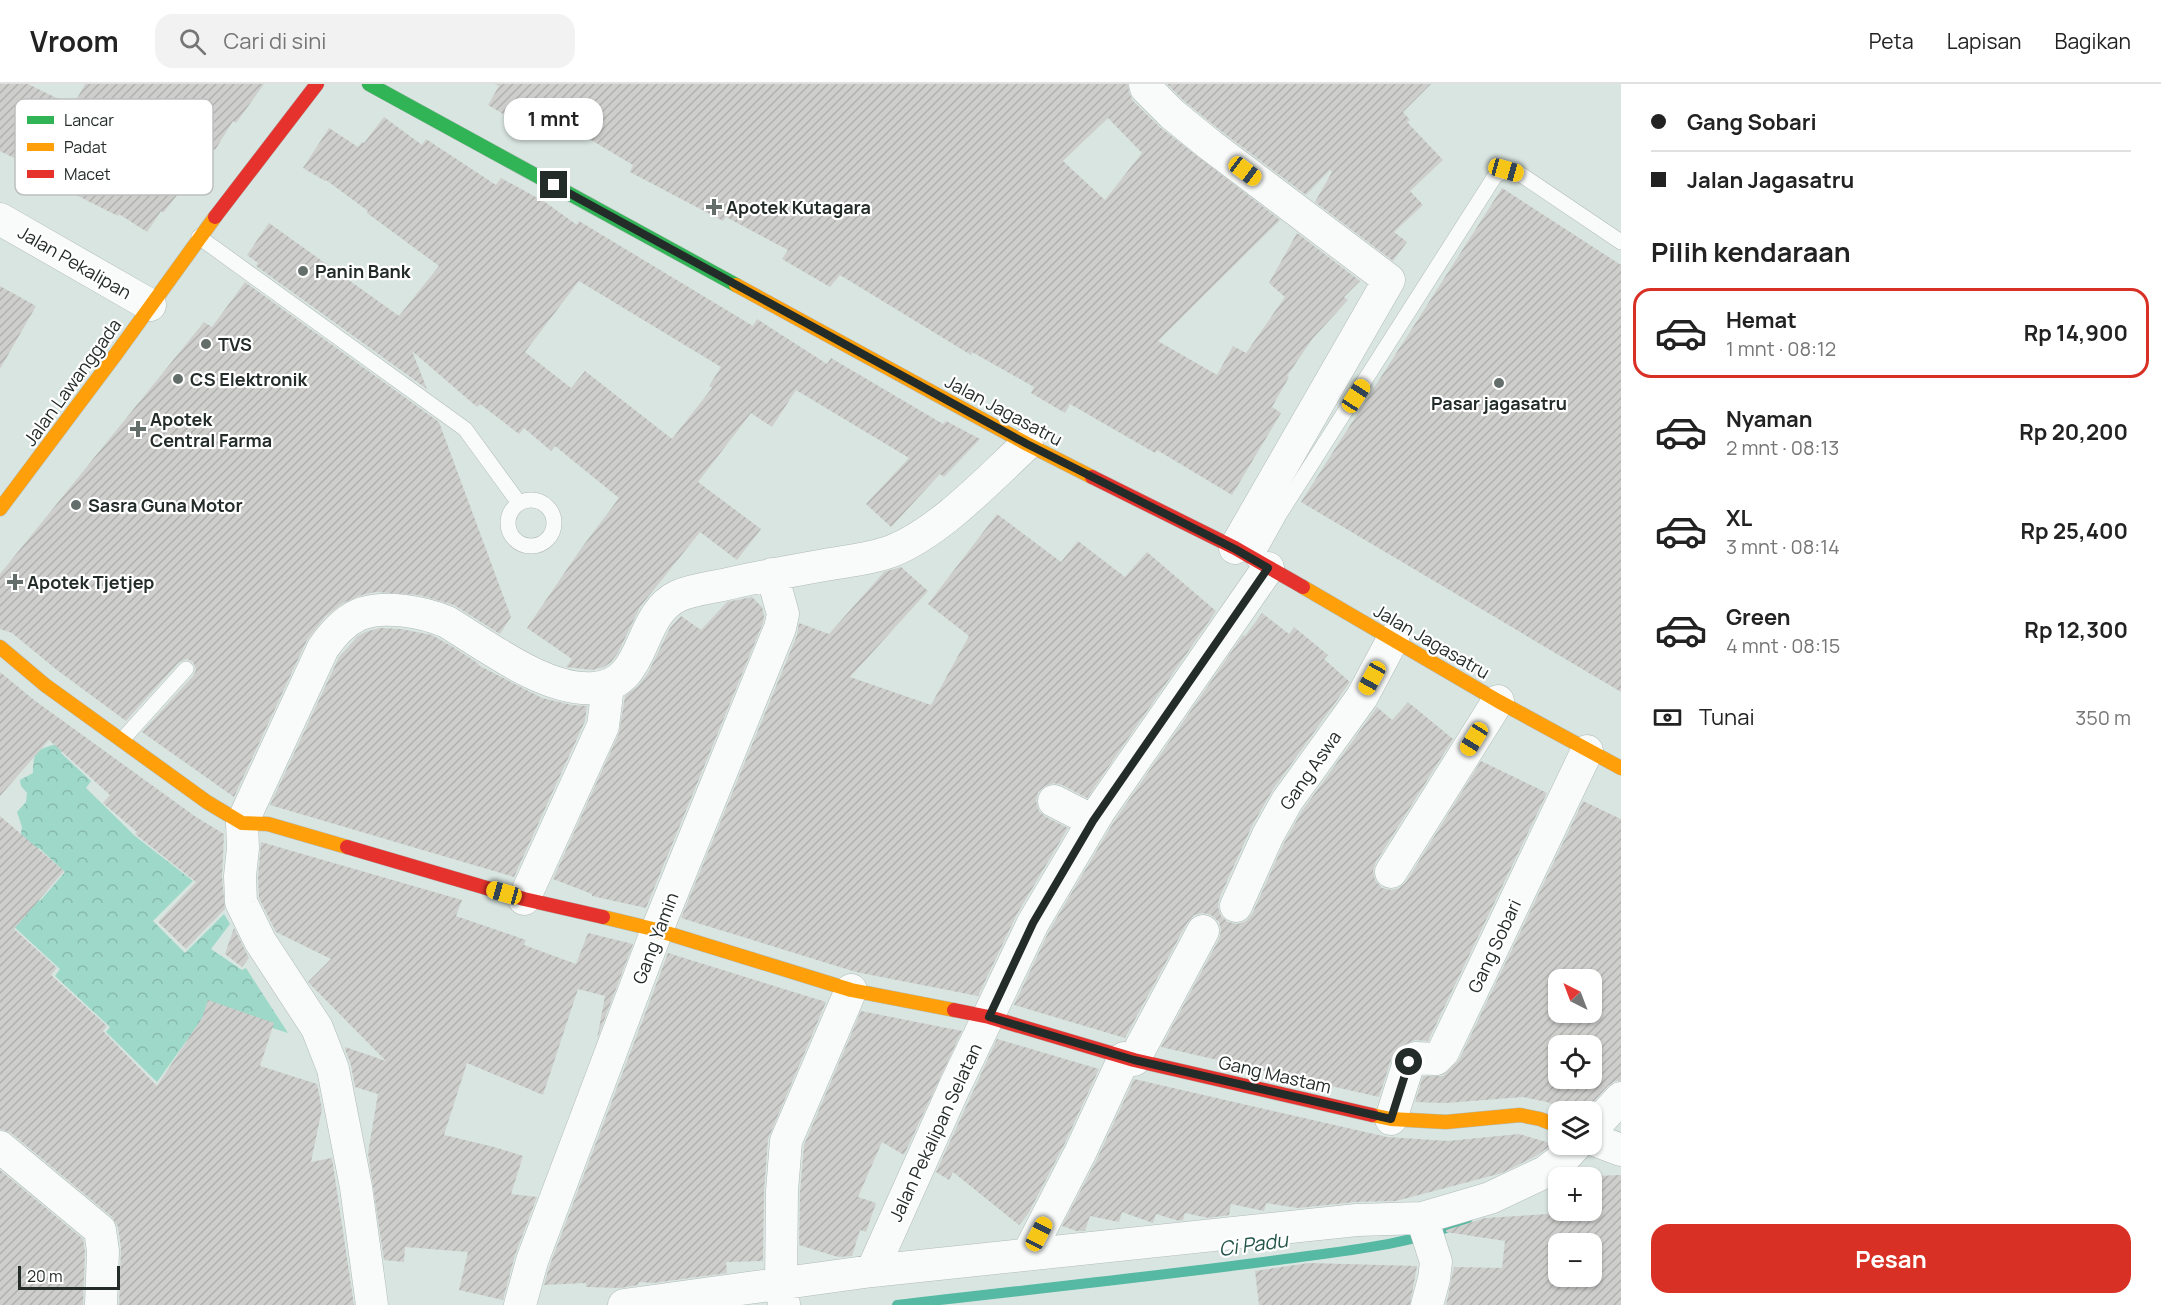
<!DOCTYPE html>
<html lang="id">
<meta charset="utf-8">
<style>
body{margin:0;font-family:Manrope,sans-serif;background:#f2f2f2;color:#222;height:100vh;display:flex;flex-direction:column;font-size:22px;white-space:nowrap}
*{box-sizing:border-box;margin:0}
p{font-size:20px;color:#767676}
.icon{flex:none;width:33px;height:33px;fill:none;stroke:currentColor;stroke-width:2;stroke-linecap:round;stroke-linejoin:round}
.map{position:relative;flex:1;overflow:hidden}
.drawer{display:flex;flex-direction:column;background:#fff;width:540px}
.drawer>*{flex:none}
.guide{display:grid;align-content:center;height:132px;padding:0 30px;background:#fff}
.needle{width:39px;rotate:318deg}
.buttons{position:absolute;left:1548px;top:885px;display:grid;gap:12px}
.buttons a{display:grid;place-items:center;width:54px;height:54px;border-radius:12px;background:#fff;box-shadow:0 2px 4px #0004;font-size:30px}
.scale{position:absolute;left:18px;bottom:15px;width:102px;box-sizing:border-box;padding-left:6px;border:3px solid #232c29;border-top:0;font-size:16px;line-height:21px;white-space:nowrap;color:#232c29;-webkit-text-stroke:4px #fff;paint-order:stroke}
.end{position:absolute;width:27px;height:27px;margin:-14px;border:8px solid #232c29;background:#fff;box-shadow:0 0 0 3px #fff}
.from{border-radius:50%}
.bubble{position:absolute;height:42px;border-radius:18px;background:#fff;box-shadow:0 2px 4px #0004;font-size:20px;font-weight:700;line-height:42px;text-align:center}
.car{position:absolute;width:18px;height:36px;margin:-18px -9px;border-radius:8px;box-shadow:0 0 4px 2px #0007;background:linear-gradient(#f5c518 24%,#345 0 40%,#f5c518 0 76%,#345 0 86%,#f5c518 0)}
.guide b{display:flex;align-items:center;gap:21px;height:57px;font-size:22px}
.guide b+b{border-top:2px solid #e0e0e0}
.guide i{width:15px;height:15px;background:#222}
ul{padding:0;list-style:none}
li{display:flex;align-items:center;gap:18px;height:90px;margin:0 12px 9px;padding:0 18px;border:3px solid transparent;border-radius:18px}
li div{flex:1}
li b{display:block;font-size:22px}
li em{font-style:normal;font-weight:700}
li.selected{border-color:#d93025}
li>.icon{width:54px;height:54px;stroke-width:1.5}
h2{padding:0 30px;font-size:27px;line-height:72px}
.pay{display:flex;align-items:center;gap:15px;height:66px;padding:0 30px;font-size:22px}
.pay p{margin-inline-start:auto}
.button{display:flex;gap:12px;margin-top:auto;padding:12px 30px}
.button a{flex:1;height:69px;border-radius:18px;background:#d93025;color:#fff;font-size:24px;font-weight:700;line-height:69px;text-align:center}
header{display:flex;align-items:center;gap:36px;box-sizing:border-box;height:84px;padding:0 30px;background:#fff;border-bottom:2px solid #e0e0e0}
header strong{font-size:28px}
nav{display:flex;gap:33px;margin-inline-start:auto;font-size:21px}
.search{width:420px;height:54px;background:#f2f2f2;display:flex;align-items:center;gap:15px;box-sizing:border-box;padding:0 21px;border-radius:18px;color:#767676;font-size:22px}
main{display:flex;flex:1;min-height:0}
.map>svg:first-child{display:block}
.forest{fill:url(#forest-crowns)}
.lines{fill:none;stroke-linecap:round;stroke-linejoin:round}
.stream{stroke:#55b9a3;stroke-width:10}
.building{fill:url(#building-hatch);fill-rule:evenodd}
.lane-casing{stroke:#b1bbb8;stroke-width:16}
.street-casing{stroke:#b1bbb8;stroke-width:33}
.fast-casing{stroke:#b1bbb8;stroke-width:15}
.slow-casing{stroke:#b1bbb8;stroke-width:15}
.jam-casing{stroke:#b1bbb8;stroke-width:15}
.lane{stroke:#f9fbfa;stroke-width:15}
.street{stroke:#f9fbfa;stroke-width:32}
.fast{stroke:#30b455;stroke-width:14}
.slow{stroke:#ff9f0a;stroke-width:14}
.jam{stroke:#e5322d;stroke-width:14}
.route{stroke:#232c29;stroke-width:8}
.poi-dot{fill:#636d69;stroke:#fff;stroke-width:2}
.labels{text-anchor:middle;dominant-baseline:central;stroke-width:4.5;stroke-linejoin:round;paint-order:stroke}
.poi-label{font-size:18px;font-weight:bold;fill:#232c29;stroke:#fff;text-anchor:start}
.street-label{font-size:18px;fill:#232c29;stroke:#fff}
.water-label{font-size:20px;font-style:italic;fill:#215447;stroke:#fff}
.key{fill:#fff;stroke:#bdc0bf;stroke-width:1.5}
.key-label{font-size:16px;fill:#232c29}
</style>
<header>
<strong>Vroom</strong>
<div class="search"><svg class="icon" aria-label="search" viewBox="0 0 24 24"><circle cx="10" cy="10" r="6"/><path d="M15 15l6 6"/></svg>Cari di sini</div>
<nav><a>Peta</a><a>Lapisan</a><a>Bagikan</a></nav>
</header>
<main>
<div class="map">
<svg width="1621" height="1221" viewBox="0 0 1621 1221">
<defs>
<pattern id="forest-crowns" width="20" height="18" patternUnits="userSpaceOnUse" patternTransform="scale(1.5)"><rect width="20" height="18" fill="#9dd8c8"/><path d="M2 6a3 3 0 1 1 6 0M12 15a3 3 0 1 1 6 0" fill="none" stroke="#87baac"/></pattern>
<pattern id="building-hatch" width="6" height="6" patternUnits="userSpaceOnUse" patternTransform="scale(1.5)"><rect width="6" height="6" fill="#cecfcd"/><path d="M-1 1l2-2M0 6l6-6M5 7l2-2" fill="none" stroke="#b1b2b0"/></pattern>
</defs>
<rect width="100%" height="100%" fill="#d9e5e1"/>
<path class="forest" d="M56 660H63L61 669 91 697 86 704 135 752 193 797 153 837 185 869 224 830 230 840 211 865 242 886 246 884 288 949 210 924 157 998 106 948 110 943 55 892 60 885 11 840 35 813 40 817 65 788 39 764 14 792 22 743 17 728 26 718 27 709 21 702 20 696 33 689C33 667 37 666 56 660Z"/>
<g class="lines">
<path class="stream" d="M897 1221C1024 1206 1151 1193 1278 1176 1338 1167 1413 1163 1468 1134"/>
</g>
<path class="building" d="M0 0H28L73 22 85 0H264L236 39 233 37 215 66 206 61 178 110 163 129 161 127 147 148 119 130 118 132 68 107 70 102 0 67Z
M495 0H1128L1129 8 1133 17 1161 44 1280 136 1158 257 1217 291 1233 262 1246 269 1285 213 1269 199 1297 149 1360 197 1344 213 1348 216 1313 254 1287 292 1289 293 1272 323 1281 329 1232 411 1157 366 1155 369 1070 320 1065 329 1031 309 1034 303 972 268 971 271 840 191 830 203 782 175 788 166 726 133 723 137 630 88 633 81 581 50 579 53 535 26 525 43 488 21 499 2ZM1108 34 1142 69 1105 116 1063 77Z
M1167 0H1431L1403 28 1410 36 1407 38 1443 76 1410 107 1423 121 1394 148 1407 158 1393 177 1315 118 1332 88 1330 86 1306 111 1221 47 1184 17Z
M384 33 422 61 426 55 496 101 501 94 545 118 577 141 579 137 753 242 757 235 827 280 831 274 943 340 946 337 980 355 944 393 940 390 891 443 866 420 909 374 796 306 772 343 751 329 698 398 761 445 737 476 700 448 640 523 618 569 611 578 604 583 592 586 566 583 572 575 527 544 580 466 619 414 555 362 551 367 524 344 519 350 480 320 477 323 412 267 427 305 256 182 258 179 247 171 269 139 399 232 439 182 367 129 368 127 326 96 325 97 303 84 329 44 358 63 362 58 364 59ZM579 197 721 283 709 302 712 304 672 355 585 287 571 304 525 268Z
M1502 104 1621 181V608L1301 418Z
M245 198 439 338 511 533 500 550 454 521 419 511 376 508 362 511 343 519 325 533 307 556 234 713 142 648 193 592 196 586 193 578 187 575 179 578 126 637 57 586 12 549 0 545V490L204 238 212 243Z
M0 202 36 222 0 285Z
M997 430 1061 478 1078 457 1125 493 1147 468 1216 527 1087 714 1062 701 1054 699 1045 702 1038 708 1036 717 1039 727 1046 733 1068 744 1017 830 978 912 856 888 681 834 797 551 799 539 829 550 884 488 901 483 928 507 850 593 931 621 969 552 928 520Z
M752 513 762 523 764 531 763 539 646 824 592 812V810L553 795 619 649 625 612 638 602 648 589 670 544 681 532 701 546 727 518Z
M1262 529 1289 550 1294 543 1328 571 1324 575 1350 598 1272 707 1252 742 1219 815 1218 823 1221 832 1228 838 1238 840 1246 837 1252 830 1284 759 1302 727 1377 623 1392 636 1408 618 1453 655 1376 778 1373 787 1375 796 1382 804 1391 806 1399 804 1406 798 1481 677 1547 709 1428 957 1415 956 1398 964 1392 973 1379 1013 1161 963 1219 855 1221 847 1219 838 1211 831 1203 829 1194 831 1187 839 1125 954 1014 921 1049 847 1113 739 1243 551 1245 552Z
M380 544 401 545 432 551 453 563 479 580 478 581 542 614 572 621 587 622 585 637 514 793 270 721 339 573 358 552 365 548Z
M0 588 34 616 196 733 224 750 222 793 225 825 186 865 158 838 196 798 135 750 137 748 103 719 110 711 49 656 0 712Z
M1583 717 1621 735V997H1615L1608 1002 1584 1028H1569L1547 1018 1523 1013 1446 1019 1415 1018 1423 992H1443L1459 976ZM1558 896H1592V928H1558ZM1558 962H1592V994H1558Z
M0 732 64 787 14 845 57 884 51 891 107 942 103 947 157 1002 202 934 208 916 274 939 260 982 317 1000 322 1025 311 1078 332 1074 354 1221H119L121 1164 118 1143 112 1133 11 1049 0 1045Z
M261 758 462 816 456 832 526 856 524 861 576 880 588 849 633 860 597 955 605 912 578 905 543 1011 467 979 444 1051 494 1063 523 1072 511 1110 537 1113 515 1171 503 1216 459 1206 468 1168 405 1163 404 1178 384 1176 368 1069 378 1010 355 1003 351 981 345 965V963L386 977 308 898 331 875 276 848 259 814 258 793Z
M234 844 249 874 242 883 225 870Z
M668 869 826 918 768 1055 764 1107 763 1177 726 1178 727 1189 653 1199 639 1198 638 1201 620 1204 586 1203V1199L544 1201 549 1183Z
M861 927 962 947 904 1071 882 1058 858 1113 876 1119 866 1148 860 1146 852 1172 838 1173 799 1161 800 1108 804 1061Z
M997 955 1099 985 1064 1061 1028 1130 1019 1141 953 1088 949 1096 936 1088Z
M1134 995 1387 1053 1448 1057 1519 1050 1553 1060 1536 1072 1502 1089 1396 1117 1355 1118 1298 1124 1266 1119 1264 1127 1231 1120 1229 1131 1208 1134 1185 1129 1183 1136 1179 1137 1156 1130 1153 1139 1122 1128 1119 1138 1090 1132 1085 1147H1077L1062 1142 1096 1077Z
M0 1086 83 1155 85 1168 83 1221H0Z
M1621 1091V1221H1446L1454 1183 1502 1184 1505 1157 1446 1148V1146L1485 1134 1595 1127 1594 1092ZM1558 1160H1592V1192H1558Z
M1309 1179 1417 1182 1410 1221H1259L1255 1187Z"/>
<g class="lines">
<defs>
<path id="lane" d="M199 153 465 345 519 419
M508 439a23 23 0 1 1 46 0a23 23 0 1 1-46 0Z
M1254 476 1279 431 1495 92 1506 86 1520 90 1621 158
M122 656 186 585"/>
<path id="street" d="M1145 0 1146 4 1172 30 1210 61 1389 196 1235 464
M0 135 150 221
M1054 717 1093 737
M1391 788 1498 617
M524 815 603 642 608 602
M1236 822 1268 751 1287 717 1362 613 1393 555
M1134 976 1203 847
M1391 1035 1409 978 1415 974 1436 975 1443 968 1587 667
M1592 1045 1621 1014
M1592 1055 1621 1066
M0 1063 100 1146 103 1167 101 1221
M1422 1134 1436 1178 1434 1195 1427 1221
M1028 1170 1080 1069 1124 974
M872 1187 955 1002 1033 839 1098 729 1268 484
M784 1220 781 1200 782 1107 786 1057 851 906
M372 1221 356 1103 333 985 317 944 260 857 241 818 240 792 243 764 242 739 323 564C332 551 343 538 358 531 382 520 424 528 447 538 487 562 546 608 594 604 648 600 636 532 678 512 692 506 708 504 723 501 757 493 791 487 825 481 847 477 871 475 892 467 940 448 989 395 1027 360
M520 1221 532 1177 657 846 780 544 783 530 772 490
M624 1221 872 1187 1357 1136 1422 1134 1490 1114 1545 1088 1565 1073 1577 1060"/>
<path id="fast" d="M369 0 736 201"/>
<path id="slow" d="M736 201 1027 360 1092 393
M0 425 116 270 215 133
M1303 503 1498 617 1621 684
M0 563 45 601 207 718 242 739 268 740 347 763
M603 833 657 846 851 906 954 926
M1372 1031 1391 1035 1446 1038 1520 1031 1540 1035 1558 1042"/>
<path id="jam" d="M215 133 317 0
M1092 393 1235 464 1303 503
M347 763 524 815 603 833
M954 926 989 933 1134 976 1372 1031"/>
</defs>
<use href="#lane" class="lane-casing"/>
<use href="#street" class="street-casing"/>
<use href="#fast" class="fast-casing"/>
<use href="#slow" class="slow-casing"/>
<use href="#jam" class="jam-casing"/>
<use href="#lane" class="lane"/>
<use href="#street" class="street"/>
<use href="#fast" class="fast"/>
<use href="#slow" class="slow"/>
<use href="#jam" class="jam"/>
</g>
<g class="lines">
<path class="route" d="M554 101 1027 360 1235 465 1268 484 1093 737 1033 839 989 933 1134 976 1391 1035 1409 978"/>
</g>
<g class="poi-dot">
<path d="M711 114h6v6h6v6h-6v6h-6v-6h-6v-6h6z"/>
<circle cx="303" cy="187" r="6"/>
<circle cx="206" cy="260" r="6"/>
<circle cx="178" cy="295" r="6"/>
<circle cx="1499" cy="299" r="6"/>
<path d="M135 336h6v6h6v6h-6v6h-6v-6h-6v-6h6z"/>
<circle cx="76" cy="421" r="6"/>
<path d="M12 489h6v6h6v6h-6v6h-6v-6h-6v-6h6z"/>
</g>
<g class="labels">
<g class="poi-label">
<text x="726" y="123">Apotek Kutagara</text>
<text x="315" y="187">Panin Bank</text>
<text x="218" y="260">TVS</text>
<text x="190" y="295">CS Elektronik</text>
<text x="1499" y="319" text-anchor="middle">Pasar jagasatru</text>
<text x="150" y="335">Apotek<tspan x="150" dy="21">Central Farma</tspan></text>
<text x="88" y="421">Sasra Guna Motor</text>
<text x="27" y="498">Apotek Tjetjep</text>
</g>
<g class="street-label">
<text transform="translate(75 178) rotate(30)">Jalan Pekalipan</text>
<text transform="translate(72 298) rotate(-54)">Jalan Lawanggada</text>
<text transform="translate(1004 326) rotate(28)">Jalan Jagasatru</text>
<text transform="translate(1432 557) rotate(30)">Jalan Jagasatru</text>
<text transform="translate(1310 686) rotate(-55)">Gang Aswa</text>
<text transform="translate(655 854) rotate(-69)">Gang Yamin</text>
<text transform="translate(1494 862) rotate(-65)">Gang Sobari</text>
<text transform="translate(1275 990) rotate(13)">Gang Mastam</text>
<text transform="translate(935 1048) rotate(-65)">Jalan Pekalipan Selatan</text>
</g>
<g class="water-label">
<text transform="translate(1253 1160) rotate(-8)">Ci Padu</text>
</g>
</g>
<rect x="15" y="15" width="198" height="96" rx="9" class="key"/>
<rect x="27" y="32" width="27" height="8" fill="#30b455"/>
<rect x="27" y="59" width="27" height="8" fill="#ff9f0a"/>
<rect x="27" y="86" width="27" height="8" fill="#e5322d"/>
<g class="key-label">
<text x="64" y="42">Lancar</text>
<text x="64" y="69">Padat</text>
<text x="64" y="96">Macet</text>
</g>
</svg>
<div class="buttons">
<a><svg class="needle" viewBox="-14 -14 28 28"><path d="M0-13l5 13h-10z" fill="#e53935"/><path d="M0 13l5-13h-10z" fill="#767676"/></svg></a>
<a><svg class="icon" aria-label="locate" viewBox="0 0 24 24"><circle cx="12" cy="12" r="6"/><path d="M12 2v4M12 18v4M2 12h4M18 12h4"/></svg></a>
<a><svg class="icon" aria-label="layers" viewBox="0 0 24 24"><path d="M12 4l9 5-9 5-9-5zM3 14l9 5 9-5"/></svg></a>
<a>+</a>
<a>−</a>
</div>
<div class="scale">20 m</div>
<i class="end from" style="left:1409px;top:978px"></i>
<i class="end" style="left:554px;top:101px"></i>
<div class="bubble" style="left:504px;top:14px;width:99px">1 mnt</div>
<i class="car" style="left:1506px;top:86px;rotate:106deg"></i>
<i class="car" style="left:1245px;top:87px;rotate:127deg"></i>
<i class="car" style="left:1356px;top:312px;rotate:33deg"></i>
<i class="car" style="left:1372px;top:594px;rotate:209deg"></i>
<i class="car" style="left:1474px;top:655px;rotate:212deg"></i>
<i class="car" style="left:504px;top:809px;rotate:286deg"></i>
<i class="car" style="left:1039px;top:1150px;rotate:27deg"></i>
</div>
<section class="drawer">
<div class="guide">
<b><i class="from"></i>Gang Sobari</b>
<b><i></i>Jalan Jagasatru</b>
</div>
<h2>Pilih kendaraan</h2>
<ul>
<li class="selected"><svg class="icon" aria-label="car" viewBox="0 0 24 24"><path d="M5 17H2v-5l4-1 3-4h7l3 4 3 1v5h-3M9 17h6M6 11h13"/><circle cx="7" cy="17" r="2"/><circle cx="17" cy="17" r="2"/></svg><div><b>Hemat</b><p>1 mnt · 08:12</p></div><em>Rp 14,900</em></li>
<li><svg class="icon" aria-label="car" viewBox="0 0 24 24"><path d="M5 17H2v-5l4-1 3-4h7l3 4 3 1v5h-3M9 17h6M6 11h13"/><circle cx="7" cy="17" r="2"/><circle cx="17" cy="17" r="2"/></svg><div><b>Nyaman</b><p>2 mnt · 08:13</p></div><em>Rp 20,200</em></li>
<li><svg class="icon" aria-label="car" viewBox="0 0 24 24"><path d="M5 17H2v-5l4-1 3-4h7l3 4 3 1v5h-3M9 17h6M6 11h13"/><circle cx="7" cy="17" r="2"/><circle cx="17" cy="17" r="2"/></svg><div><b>XL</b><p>3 mnt · 08:14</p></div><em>Rp 25,400</em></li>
<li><svg class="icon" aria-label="car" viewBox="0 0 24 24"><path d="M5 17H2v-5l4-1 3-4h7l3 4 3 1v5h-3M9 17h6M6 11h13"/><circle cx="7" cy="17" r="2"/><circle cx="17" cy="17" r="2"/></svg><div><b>Green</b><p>4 mnt · 08:15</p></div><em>Rp 12,300</em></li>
</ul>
<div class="pay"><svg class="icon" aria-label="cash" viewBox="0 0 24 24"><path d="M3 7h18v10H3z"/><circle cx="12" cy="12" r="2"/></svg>Tunai<p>350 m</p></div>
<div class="button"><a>Pesan</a></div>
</section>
</main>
